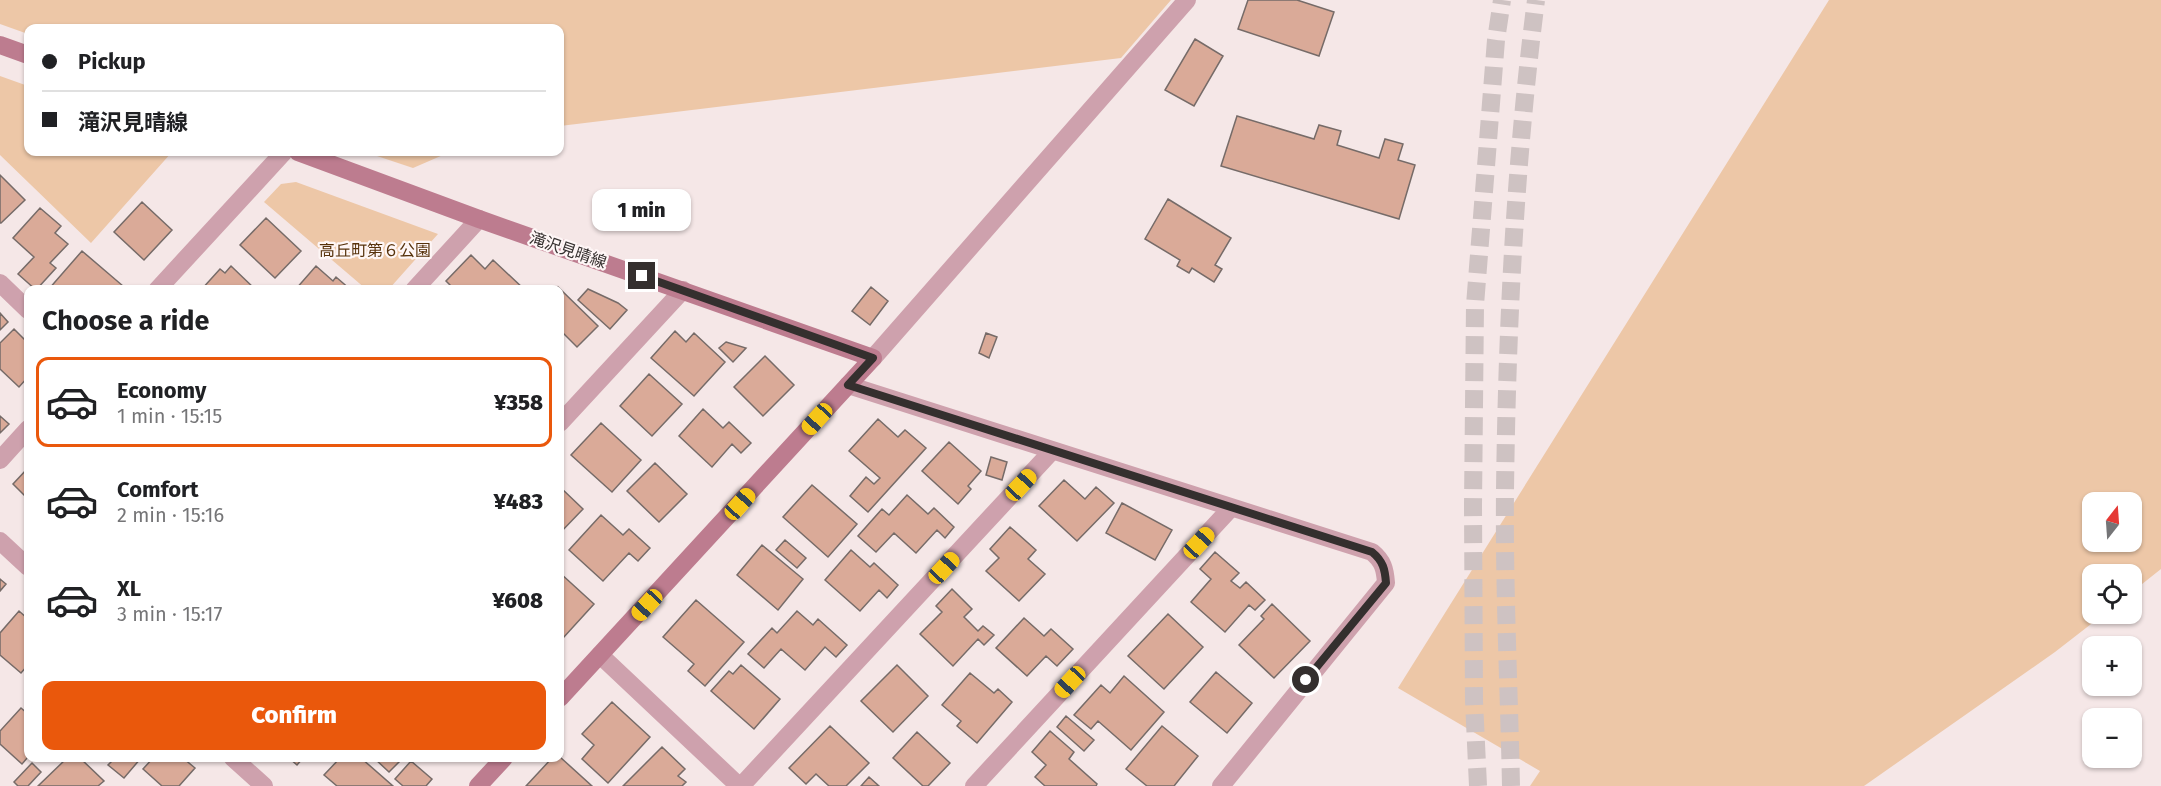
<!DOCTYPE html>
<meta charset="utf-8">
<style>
body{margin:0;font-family:"Fira Sans","Noto Sans JP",sans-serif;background:#f2f2f2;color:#202124;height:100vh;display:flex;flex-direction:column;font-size:22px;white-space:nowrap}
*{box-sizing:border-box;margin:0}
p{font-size:20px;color:#757577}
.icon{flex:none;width:33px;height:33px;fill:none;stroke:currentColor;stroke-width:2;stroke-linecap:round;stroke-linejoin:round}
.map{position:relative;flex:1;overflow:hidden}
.panel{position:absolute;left:24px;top:285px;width:540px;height:477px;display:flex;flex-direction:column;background:#fff;border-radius:12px;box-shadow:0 2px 4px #0004}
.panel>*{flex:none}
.top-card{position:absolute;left:24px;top:24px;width:540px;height:132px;border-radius:12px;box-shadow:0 2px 4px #0004;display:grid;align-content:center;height:132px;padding:0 18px;background:#fff}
.needle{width:39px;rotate:17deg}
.buttons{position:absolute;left:2082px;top:492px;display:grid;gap:12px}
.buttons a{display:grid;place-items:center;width:60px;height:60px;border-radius:12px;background:#fff;box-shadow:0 2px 4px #0004;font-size:30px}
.end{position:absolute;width:27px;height:27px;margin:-14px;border:8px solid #342f2e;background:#fff;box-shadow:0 0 0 3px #fff}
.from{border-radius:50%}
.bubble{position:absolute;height:42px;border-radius:12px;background:#fff;box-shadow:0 2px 4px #0004;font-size:20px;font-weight:800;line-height:42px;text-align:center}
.car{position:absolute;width:18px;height:36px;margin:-18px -9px;border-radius:8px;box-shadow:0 0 4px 2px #0007;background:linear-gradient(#f5c518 24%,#345 0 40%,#f5c518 0 76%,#345 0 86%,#f5c518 0)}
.top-card b{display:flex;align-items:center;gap:21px;height:57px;font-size:22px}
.top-card b+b{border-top:2px solid #e0e0e0}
.top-card i{width:15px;height:15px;background:#202124}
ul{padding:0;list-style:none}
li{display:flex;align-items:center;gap:18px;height:90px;margin:0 12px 9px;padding:0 6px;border:3px solid transparent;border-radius:12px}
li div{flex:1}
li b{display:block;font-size:22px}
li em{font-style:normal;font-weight:800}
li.selected{border-color:#ea580c}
li>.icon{width:54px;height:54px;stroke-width:1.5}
h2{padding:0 18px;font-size:27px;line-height:72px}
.action{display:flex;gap:12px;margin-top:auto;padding:12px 18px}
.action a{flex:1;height:69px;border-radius:12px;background:#ea580c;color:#fff;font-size:24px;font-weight:800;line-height:69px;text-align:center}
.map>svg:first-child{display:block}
.green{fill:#edc7a7;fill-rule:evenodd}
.building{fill:#daaa98;stroke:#766b68;stroke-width:1.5}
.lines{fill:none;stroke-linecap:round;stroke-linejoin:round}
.highway-tunnel{stroke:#cec2c2;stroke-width:18;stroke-dasharray:18 9;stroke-linecap:butt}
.street{stroke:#cea1ad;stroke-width:18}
.secondary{stroke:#bd7c8f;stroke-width:18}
.route{stroke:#342f2e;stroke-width:8}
.labels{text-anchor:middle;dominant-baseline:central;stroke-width:4.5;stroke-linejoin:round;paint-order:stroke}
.park-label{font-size:16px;fill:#57320b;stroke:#fef6f6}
.street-label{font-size:16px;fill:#342f2e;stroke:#fef6f6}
</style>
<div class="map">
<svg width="2161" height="786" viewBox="0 0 2161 786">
<rect width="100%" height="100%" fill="#f5e7e7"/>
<path class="green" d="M0 0H1171L1121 58 560 126V28H28V34L0 24Z
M1829 0H2161V569L2132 592V574H2092V614H2104L2055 652 1864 786H1530L1540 771 1398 688ZM2132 502V542H2092V502Z
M0 76 28 86V152H172L91 243 0 155Z
M365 152H450L413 168Z
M296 182 438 234 389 289H366L264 202 281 184Z"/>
<path class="building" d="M1248 0H1297L1334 12 1319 56 1238 29Z
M1195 39 1223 56 1194 106 1165 90Z
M1237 116 1314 139 1319 125 1341 131 1337 145 1379 158 1385 139 1403 144 1398 160 1415 165 1399 219 1221 166Z
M0 175 25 200 1 223H0Z
M1168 199 1231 238 1215 265 1222 269 1214 282 1192 268 1189 273 1177 266 1180 260 1145 239Z
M142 202 172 230 144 260 114 232Z
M40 208 61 226 55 233 68 244 50 263 56 268 36 290 18 274 34 257 13 238Z
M266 218 301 251 275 278 240 245Z
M82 251 123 286 120 290H48Z
M471 255 485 269 493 260 525 290H455L446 281Z
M231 266 256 290H201L220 269 225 273Z
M316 266 333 281 336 277 351 290H295Z
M558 287 598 326 577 347 560 330V290H556Z
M871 287 888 301 870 325 852 311Z
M588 289 618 303 627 310 610 329 578 300Z
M0 313 8 322 0 330Z
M14 329 28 343V377L19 387 0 369V343Z
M675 331 686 342 694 333 725 362 694 396 651 358Z
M986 333 997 337 989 358 979 353Z
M726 342 746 348 733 362 719 348Z
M765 356 794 385 763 416 734 387Z
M649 374 682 404 652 436 620 406Z
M703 409 723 428 729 422 751 443 741 453 732 444 712 467 679 436Z
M0 416 9 424 0 433Z
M878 419 898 437 905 430 926 448 868 512 850 496 866 477 874 484 880 478 849 451Z
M601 423 641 460 612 492 571 455Z
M949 442 981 471 968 486 971 489 958 504 922 471Z
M991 457 1007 462 1002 480 986 475Z
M655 463 687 494 659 522 627 491Z
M28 468V499L13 484Z
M1064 480 1085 499 1096 487 1114 503 1077 541 1039 506Z
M812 485 857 524 828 557 783 517Z
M560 487 583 509 560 533Z
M907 495 928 514 934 508 954 527 945 538 937 530 916 553 894 533 876 552 858 536 882 509 889 515Z
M1122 503 1172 530 1155 560 1106 533Z
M601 515 623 535 629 529 650 548 638 561 629 553 603 581 569 550Z
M1010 527 1036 550 1028 559 1045 574 1019 601 986 571 999 558 990 549Z
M785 540 806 558 797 568 776 550Z
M762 545 803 579 778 610 737 575Z
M851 550 870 567 874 563 898 585 887 598 879 590 860 611 825 580Z
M1215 552 1239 573 1231 581 1240 588 1246 582 1265 600 1255 610 1249 605 1225 632 1191 602 1211 579 1200 569Z
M560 573 594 604 564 637 560 633Z
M0 579 6 584 0 591Z
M952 589 972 609 964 617 978 631 983 626 994 635 984 645 978 639 953 666 920 634 942 612 936 606Z
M696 600 744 642 705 686 688 671 694 664 663 637Z
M1272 604 1310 641 1274 678 1239 645 1264 619 1261 616Z
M19 611 28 619V665L21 673 0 655V633Z
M797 611 813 625 818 619 847 645 836 657 825 647 805 670 781 649 764 668 748 654 772 628 777 633Z
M1168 614 1203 647 1164 689 1128 656Z
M1024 618 1044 636 1051 629 1073 649 1057 666 1046 656 1027 676 996 648Z
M741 665 780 699 754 729 711 691 729 671 733 674Z
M897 665 928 696 893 732 861 701Z
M1216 672 1252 703 1227 733 1190 702Z
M970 673 994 693 998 689 1012 702 977 743 957 726 961 721 942 705Z
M1124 676 1164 712 1131 750 1098 721 1091 729 1074 715 1101 685 1110 693Z
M612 702 650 737 608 783 582 759 594 745 582 734Z
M21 708 28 714V757L22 764 0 744V731Z
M1066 716 1094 740 1084 751 1057 727Z
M830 726 869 763 846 786H829L816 774 806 784 789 768Z
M1162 726 1198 756 1174 786H1147L1126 769Z
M1050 731 1074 752 1069 759 1097 784 1096 786H1045L1035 777 1046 765 1032 752Z
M917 732 950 763 928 786H923L893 758Z
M662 747 685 769 678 776 686 782 682 786H623Z
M560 757 592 786H526L552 758Z
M67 758H80L104 781 98 786H38Z
M115 758H141L124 778 108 765Z
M153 758H183L195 768 179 786H162L143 769Z
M289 758H303L297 765Z
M340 758H361L393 786H337L324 775Z
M374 758H403L389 772Z
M411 761 432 779 426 786H403L395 779Z
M32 763 41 772 28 786H18L14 782Z
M869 777 879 786H861Z"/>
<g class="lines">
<path class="highway-tunnel" d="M1478 786 1474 701 1473 505 1475 305 1496 40 1502 0
M1511 786C1509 688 1504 589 1505 490 1507 327 1515 162 1536 0"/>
<path class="street" d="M0 283 28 310
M157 290 284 152
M414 290 479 219
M873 358 1187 0
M848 385 1372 552C1383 561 1385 569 1386 583L1221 786
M560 423 683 290
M0 460 28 429
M0 541 28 567
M600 655 739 786
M233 758 264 786
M741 786 1052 451
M974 786 1231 508"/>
<path class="secondary" d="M0 45 28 55
M298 152 479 219 873 358 560 698
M478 786 504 758"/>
</g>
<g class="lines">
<path class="route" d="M642 276 873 358 848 385 1372 552C1383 561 1385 569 1386 583L1306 680"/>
</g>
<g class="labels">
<g class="park-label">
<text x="375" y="250">高丘町第６公園</text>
</g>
<g class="street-label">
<text transform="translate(568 250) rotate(19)">滝沢見晴線</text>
</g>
</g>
</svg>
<div class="buttons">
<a><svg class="needle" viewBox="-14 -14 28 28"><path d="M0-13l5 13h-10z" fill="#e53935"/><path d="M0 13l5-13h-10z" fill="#757577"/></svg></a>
<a><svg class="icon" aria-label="locate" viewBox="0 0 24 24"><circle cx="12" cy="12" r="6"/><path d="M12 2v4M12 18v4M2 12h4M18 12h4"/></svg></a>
<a>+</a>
<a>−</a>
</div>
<i class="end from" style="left:1306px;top:680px"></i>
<i class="end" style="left:642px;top:276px"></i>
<div class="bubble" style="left:592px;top:189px;width:99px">1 min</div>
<i class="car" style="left:817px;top:419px;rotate:222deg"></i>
<i class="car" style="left:1021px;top:485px;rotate:43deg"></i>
<i class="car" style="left:740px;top:504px;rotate:42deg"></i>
<i class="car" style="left:1199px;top:543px;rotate:43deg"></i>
<i class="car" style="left:944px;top:568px;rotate:43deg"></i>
<i class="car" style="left:647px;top:605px;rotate:223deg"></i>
<i class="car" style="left:1070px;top:682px;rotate:223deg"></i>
<div class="top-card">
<b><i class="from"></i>Pickup</b>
<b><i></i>滝沢見晴線</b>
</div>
<section class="panel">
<h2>Choose a ride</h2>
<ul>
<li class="selected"><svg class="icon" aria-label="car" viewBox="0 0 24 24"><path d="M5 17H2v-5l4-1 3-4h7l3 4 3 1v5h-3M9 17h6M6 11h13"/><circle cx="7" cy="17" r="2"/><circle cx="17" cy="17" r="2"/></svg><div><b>Economy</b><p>1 min · 15:15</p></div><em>¥358</em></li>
<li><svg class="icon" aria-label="car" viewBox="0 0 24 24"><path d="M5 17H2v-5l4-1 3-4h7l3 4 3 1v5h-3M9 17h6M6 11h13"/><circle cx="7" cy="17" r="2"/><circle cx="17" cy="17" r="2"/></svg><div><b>Comfort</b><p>2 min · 15:16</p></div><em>¥483</em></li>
<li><svg class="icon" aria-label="car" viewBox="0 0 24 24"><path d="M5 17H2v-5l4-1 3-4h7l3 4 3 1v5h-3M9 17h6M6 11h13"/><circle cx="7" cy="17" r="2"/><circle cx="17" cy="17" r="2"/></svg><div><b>XL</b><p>3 min · 15:17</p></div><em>¥608</em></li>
</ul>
<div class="action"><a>Confirm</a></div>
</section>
</div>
